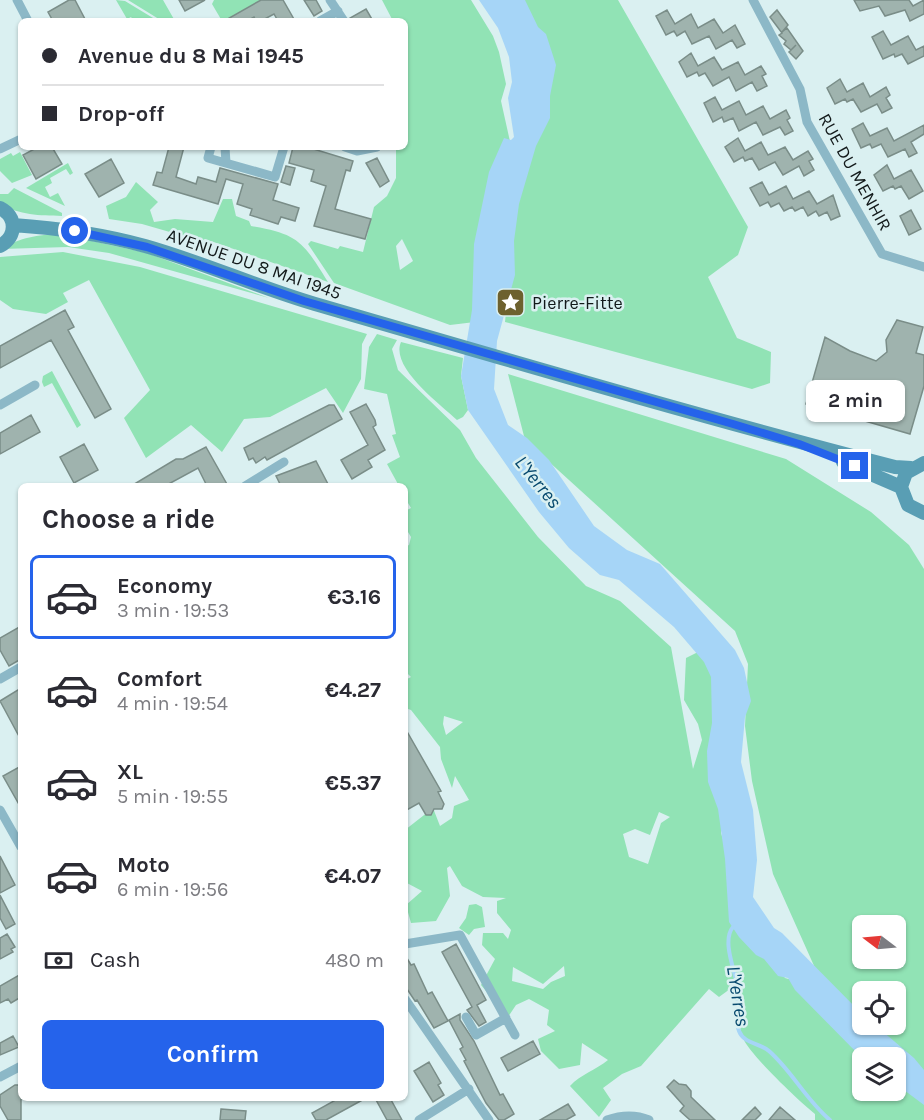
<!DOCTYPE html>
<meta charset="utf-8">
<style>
body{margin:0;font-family:Karla,sans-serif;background:#f7f7f7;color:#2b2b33;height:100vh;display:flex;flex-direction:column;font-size:22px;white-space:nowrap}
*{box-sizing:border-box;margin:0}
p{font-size:20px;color:#7c7c81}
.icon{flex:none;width:33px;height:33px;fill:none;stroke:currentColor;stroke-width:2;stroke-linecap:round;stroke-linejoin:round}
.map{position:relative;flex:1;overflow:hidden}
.sheet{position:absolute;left:18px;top:483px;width:390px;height:618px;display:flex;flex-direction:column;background:#fff;border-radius:9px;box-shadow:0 2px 4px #0004}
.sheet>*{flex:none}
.guide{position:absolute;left:18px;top:18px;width:390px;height:132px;border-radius:9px;box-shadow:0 2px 4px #0004;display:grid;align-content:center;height:132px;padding:0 24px;background:#fff}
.needle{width:39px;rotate:286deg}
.fabs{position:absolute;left:852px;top:915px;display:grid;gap:12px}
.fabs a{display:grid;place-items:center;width:54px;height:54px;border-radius:9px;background:#fff;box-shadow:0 2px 4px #0004;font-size:30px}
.end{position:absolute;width:27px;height:27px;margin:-14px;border:8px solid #2563eb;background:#fff;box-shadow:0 0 0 3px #fff}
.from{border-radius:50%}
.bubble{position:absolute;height:42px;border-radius:9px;background:#fff;box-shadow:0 2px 4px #0004;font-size:20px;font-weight:700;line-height:42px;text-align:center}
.guide b{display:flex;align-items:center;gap:21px;height:57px;font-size:22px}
.guide b+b{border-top:2px solid #e1e1e2}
.guide i{width:15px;height:15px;background:#2b2b33}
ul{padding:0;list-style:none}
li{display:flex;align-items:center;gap:18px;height:84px;margin:0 12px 9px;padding:0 12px;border:3px solid transparent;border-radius:9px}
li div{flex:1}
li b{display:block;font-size:22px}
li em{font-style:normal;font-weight:700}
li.on{border-color:#2563eb}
li>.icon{width:54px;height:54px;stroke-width:1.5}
h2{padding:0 24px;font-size:27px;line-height:72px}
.pay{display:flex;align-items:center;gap:15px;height:66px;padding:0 24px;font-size:22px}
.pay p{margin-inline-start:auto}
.primary-button{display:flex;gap:12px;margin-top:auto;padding:12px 24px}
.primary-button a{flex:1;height:69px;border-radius:9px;background:#2563eb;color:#fff;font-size:24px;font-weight:700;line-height:69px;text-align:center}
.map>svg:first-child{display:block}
.green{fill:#91e3b5;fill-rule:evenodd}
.water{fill:#a6d5f7}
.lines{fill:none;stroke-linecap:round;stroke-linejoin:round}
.stream{stroke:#a6d5f7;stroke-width:4}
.building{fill:#9fb3ae;stroke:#7a8d88;stroke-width:1.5}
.street{stroke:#8cb8c7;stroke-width:9}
.secondary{stroke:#599eb4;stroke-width:14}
.route{stroke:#2563eb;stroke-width:8}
.labels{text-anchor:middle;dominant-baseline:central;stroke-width:5;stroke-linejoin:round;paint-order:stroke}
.street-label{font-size:18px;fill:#12191a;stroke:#daf0f1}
.poi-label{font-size:18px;fill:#12191a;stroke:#daf0f1;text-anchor:start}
.water-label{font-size:20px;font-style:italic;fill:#07496e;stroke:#daf0f1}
</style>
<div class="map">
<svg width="924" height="1120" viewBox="0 0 924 1120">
<rect width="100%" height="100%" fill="#daf0f1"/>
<path class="green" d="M116 0 125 1 158 21H134L131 17 127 19Z
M128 0H163L175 21H162Z
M214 0H261L233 16 235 21H222L212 4Z
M382 0H471L493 36 499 52 506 84 501 101 511 146 475 322 450 325 334 283 308 244 311 241 338 249 340 246 363 252 374 207 387 196 396 178V147H405V21H393ZM402 239 413 261 400 270 396 246Z
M519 0H618L748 227 738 255 708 277 737 338 771 352 770 383 752 389 505 322 519 184Z
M20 152 32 175 12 183 0 171V159L11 153 13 156Z
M68 163 73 173 70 175 66 169 50 178 52 183 45 187 50 197 58 193 65 206 26 188Z
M136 182 158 202 150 210 154 222 175 219 213 222 223 199H232L236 216 249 221 251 226C299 234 303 242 328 282L205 239 201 241 142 224 109 219 106 206 126 197Z
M14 188 62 213V216C39 215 20 216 0 203V194H8Z
M60 234 147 253 269 298 109 253 68 247 1 249C21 237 37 235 60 234Z
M63 252 140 267 367 334 362 344 361 379 343 413 326 388 270 417 244 419 222 452 191 425 146 458 124 418 150 390 89 280 63 293 68 302 46 314 13 309 0 300V257Z
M377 334 397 340 392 349 398 370 460 430 476 458 538 537 586 586 620 601 671 647 693 769 702 740 698 724 684 700 686 658 702 650 714 674 724 792 721 833 735 876 777 966 785 978 806 984 862 1058V1090H896V1078L924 1095V1120H815V1114C800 1102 749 1054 743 1038 736 1021 741 1004 730 989L719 997 709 989 641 1066 622 1074 603 1088 611 1100 599 1117 570 1086C581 1074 596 1070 608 1060L582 1043 580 1065 559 1069 541 1051 538 1039 555 1031 547 1025 549 1010 529 999 516 1005 508 1017 481 985 495 959 482 945 483 933H503L508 939 511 930 497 913V901L506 898 483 897 462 886 450 866 447 868 450 896 436 921 411 923 406 905 422 891 405 882V830L433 808 440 826 452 818 454 806 469 800 455 776 452 788 441 759 440 747 411 710 405 708V680L411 677 405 671V547L409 545 411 537 405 527V511L411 508 405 498V486H399L387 464 400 457 392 435 396 434 387 394 364 389 369 347ZM444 716 463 722 446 735 443 724ZM659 812 670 817 661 823 648 864 629 857 623 834 635 829 650 835ZM513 967 543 984 564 966 565 976 551 982 543 989 512 981Z
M401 342 463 358 461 376 468 410 463 417 457 420C439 403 390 367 401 342Z
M52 371 81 425 77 428 52 383 44 387 42 382 43 376Z
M508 374 786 459 871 512 909 545 924 569V1081L836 1015 773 874 752 781 745 726 748 664 735 631 525 440ZM862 926H896V958H862ZM862 992H896V1024H862Z
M476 904 482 907 485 927 474 929 469 935 459 928 466 918 469 905Z"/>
<path class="water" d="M479 0H525L538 27 546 34 556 65 550 96V118L536 146 519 204 514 241 515 275 497 341 494 389 508 425 527 438 549 460 594 526 627 550 660 564 735 650 744 668 751 701 745 717 741 762 753 810 757 860 753 897 774 928 782 933 862 1014V1024L875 1025 914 1058 924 1070V1105L896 1084V1058H862L795 990 788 978 778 976 764 959 756 955 739 937 729 922 725 859 718 809 708 782 707 751 712 723 711 677 704 662 674 627 619 580 600 575 569 548 539 512 468 410 461 376 472 310 474 244 489 172 504 138 511 140 514 137 508 98 512 82 509 57 498 28Z"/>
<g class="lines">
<path class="stream" d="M733 927C721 941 736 973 738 989 739 1003 734 1018 739 1031 744 1044 760 1043 769 1051 792 1071 806 1100 830 1120"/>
</g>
<path class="building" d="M69 0H75L86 21H53L48 12Z
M179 0H205L185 11Z
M261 0H283L295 21H278L274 14 261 21H256L254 17 247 21H224Z
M304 0H316L322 11 314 16Z
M854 0H909L913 6 924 0V14L910 21 905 10 885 16 879 6 860 11Z
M366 9 373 21H351L350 18Z
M667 10 675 24 691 14 698 28 714 19 723 33 735 25 745 44 737 48 732 40 716 49 709 36 692 44 685 31 677 36 674 31 666 35 656 16Z
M777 10 788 25 782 32 787 28 803 51 796 59 789 52 796 45 791 50 784 44 786 41 779 35 782 33 770 17Z
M883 31 891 45 908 36 916 50 924 46V56L908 64 902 54 895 57 894 54 883 59 872 37Z
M691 53 698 66 714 57 722 70 738 62 745 75 761 66 766 74 762 76 767 86 757 91 752 82 736 91 729 77 713 86 705 73 699 76 697 72 687 77 679 62Z
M840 79 847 92 863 83 870 97 886 87 890 95 886 98 892 108 882 113 877 104 861 112 853 99 847 102 845 99 835 104 827 88Z
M715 97 722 110 739 101 746 115 763 106 770 119 786 110 790 118 787 120 793 131 785 135 780 127 763 135 756 122 739 131 733 118 724 122 722 117 713 122 704 103Z
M863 123 870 136 887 128 894 141 924 125V134L911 142 917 153 909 157 905 149 888 157 881 144 872 148 870 144 861 148 852 129Z
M738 138 745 151 761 142 768 155 785 147 793 160 808 151 813 159 809 161 814 170 804 176 799 166 783 175 775 162 759 170 752 158 745 161 743 157 734 162 725 147Z
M38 147H52L62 164 36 179 23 155Z
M169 147H184L176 177 196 184 198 177 216 182 220 168 278 184 273 200 299 208 295 221 281 217 278 224 250 215 252 209 237 204 243 184 226 179 218 204 153 185 157 172 162 173Z
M293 147H307L353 161 350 171 346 170 335 209 371 219 365 239 314 226 326 186 311 181 314 170 289 163Z
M377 158 389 181 380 187 366 163Z
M111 159 124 183 99 197 85 174Z
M887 165 894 179 911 170 923 191 909 199 901 186 895 189 893 186 883 191 874 175Z
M286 166 295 168 290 185 281 182Z
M762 182 769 195 786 186 793 199 809 191 817 204 833 195 840 216 831 220 827 212 819 216 816 211 808 216 803 207 795 211 792 207 784 211 779 203 771 207 768 202 760 206 750 188Z
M911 210 921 229 909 235 900 216Z
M65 310 74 327 68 330 111 409 95 418 51 340 0 368V346Z
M897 320 923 327 916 353 924 355V386L910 434 806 404 825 337 850 351 876 361 887 352 886 340Z
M366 404 375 420 376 425 373 427 385 450 368 460 372 467 352 479 341 460 368 445 350 412Z
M329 405H334L342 419 267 460 265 457 256 463 253 458 249 460 244 448Z
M31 415 40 432 0 454V433Z
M84 444 98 470 74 483 60 457Z
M206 447 228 486H207L198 468 165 486H131L176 459H183Z
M316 461 329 486H281L276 476Z
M21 626V659L9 666 0 650V638Z
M21 688V740L0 701Z
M405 728 441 791 438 792 444 804 442 809H434L431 815H426L419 803 405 811Z
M21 766V808L3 776Z
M0 856 15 885 0 893Z
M0 895 15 924 6 929 0 918Z
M7 934 15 947 11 949 13 952 0 959V938Z
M456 944 486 1000 477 1005 486 1022 479 1026 467 1010 472 1007 442 952Z
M405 955 411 965 414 964 428 994 432 992 448 1021 434 1028 417 1000 415 1001 405 986Z
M21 974V997L11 1003 8 999 0 1003V986Z
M460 1014V1020L474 1041 500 1095 503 1094 514 1114 504 1120H499L486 1103 464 1061 466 1060 460 1049 463 1047 449 1020Z
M13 1036 19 1047 0 1055V1043Z
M533 1041 540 1054 508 1071 501 1058Z
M429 1062 441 1083 438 1085 444 1095 433 1102 414 1071Z
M674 1080 679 1084 686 1085 691 1091V1097L715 1120H690L680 1111 684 1106 667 1087Z
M15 1085H21V1120H8L0 1106V1095Z
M333 1098H366L326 1120H316L312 1113 334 1101Z
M375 1098H390L402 1120H387Z
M568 1104 575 1115 566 1120H540Z
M755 1107 761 1114 755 1120H742Z
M780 1107 795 1120H769Z
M221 1109 246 1111 245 1120H220Z"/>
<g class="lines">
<path class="street" d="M17 0 28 21
M330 0 344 21
M753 0 800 89 807 122 882 254 924 267
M320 21 338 11
M211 147 208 158 275 177 284 147
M225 147 226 163
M345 147 357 151 377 147
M0 149 21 139
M0 405 35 385
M245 486 284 462
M0 679 21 667
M0 810 21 847
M405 944 460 935 515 1035
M405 999 489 1120
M466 1017 476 1035 506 1018
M0 1077 21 1066
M419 1120 469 1089
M607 1120C621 1115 635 1114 649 1120"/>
<path class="secondary" d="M0 208C17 217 17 236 0 246
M13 225C58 228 101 234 145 246 202 262 257 287 315 304 508 360 701 417 895 467L911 468
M843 462 901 487
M924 463 906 473 901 487 908 505 924 513"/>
</g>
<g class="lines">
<path class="route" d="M75 231 147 247 304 301 733 424 799 444 855 466"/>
</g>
<defs>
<symbol id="sight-square" viewBox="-11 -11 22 22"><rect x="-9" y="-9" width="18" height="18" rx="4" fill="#6d612e" stroke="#daf0f1"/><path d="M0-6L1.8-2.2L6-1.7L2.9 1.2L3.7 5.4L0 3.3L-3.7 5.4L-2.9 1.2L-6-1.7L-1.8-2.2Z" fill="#fff"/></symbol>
</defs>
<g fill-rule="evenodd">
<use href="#sight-square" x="494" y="286" width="33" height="33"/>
</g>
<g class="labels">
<g class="street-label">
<text transform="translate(855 172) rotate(61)">RUE DU MENHIR</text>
<text transform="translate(254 264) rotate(19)">AVENUE DU 8 MAI 1945</text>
</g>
<g class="poi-label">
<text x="532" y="303">Pierre-Fitte</text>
</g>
<g class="water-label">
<text transform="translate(538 482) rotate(51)">L'Yerres</text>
<text transform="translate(738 996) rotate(81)">L'Yerres</text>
</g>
</g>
</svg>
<div class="fabs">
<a><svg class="needle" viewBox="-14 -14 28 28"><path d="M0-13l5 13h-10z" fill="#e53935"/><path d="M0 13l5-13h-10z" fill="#7c7c81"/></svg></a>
<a><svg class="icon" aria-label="locate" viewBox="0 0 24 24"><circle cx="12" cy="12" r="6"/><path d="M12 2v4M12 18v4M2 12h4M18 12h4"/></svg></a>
<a><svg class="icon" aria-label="layers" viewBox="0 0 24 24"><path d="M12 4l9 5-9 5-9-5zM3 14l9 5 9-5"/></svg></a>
</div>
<i class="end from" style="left:75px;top:231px"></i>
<i class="end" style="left:855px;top:466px"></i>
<div class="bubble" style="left:806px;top:380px;width:99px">2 min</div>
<div class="guide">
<b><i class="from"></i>Avenue du 8 Mai 1945</b>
<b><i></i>Drop-off</b>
</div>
<section class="sheet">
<h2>Choose a ride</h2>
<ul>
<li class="on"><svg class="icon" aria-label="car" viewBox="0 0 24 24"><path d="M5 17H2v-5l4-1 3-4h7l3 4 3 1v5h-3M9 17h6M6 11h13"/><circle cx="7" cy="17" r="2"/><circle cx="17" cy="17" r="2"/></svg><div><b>Economy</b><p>3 min · 19:53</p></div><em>€3.16</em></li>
<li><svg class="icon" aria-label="car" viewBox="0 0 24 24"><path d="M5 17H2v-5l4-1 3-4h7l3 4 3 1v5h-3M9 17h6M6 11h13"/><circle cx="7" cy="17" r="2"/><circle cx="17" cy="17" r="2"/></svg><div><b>Comfort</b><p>4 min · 19:54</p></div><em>€4.27</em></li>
<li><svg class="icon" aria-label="car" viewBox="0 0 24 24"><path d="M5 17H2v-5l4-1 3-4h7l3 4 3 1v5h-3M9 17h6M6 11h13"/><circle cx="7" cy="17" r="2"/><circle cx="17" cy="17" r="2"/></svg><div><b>XL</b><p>5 min · 19:55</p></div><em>€5.37</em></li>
<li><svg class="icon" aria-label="car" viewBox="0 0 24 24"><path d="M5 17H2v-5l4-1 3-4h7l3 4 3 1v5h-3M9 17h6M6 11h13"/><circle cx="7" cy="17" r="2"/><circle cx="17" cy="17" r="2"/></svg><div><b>Moto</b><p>6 min · 19:56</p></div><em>€4.07</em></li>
</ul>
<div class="pay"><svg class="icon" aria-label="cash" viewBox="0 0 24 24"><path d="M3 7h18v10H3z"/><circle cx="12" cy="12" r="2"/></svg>Cash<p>480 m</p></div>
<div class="primary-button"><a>Confirm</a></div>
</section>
</div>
